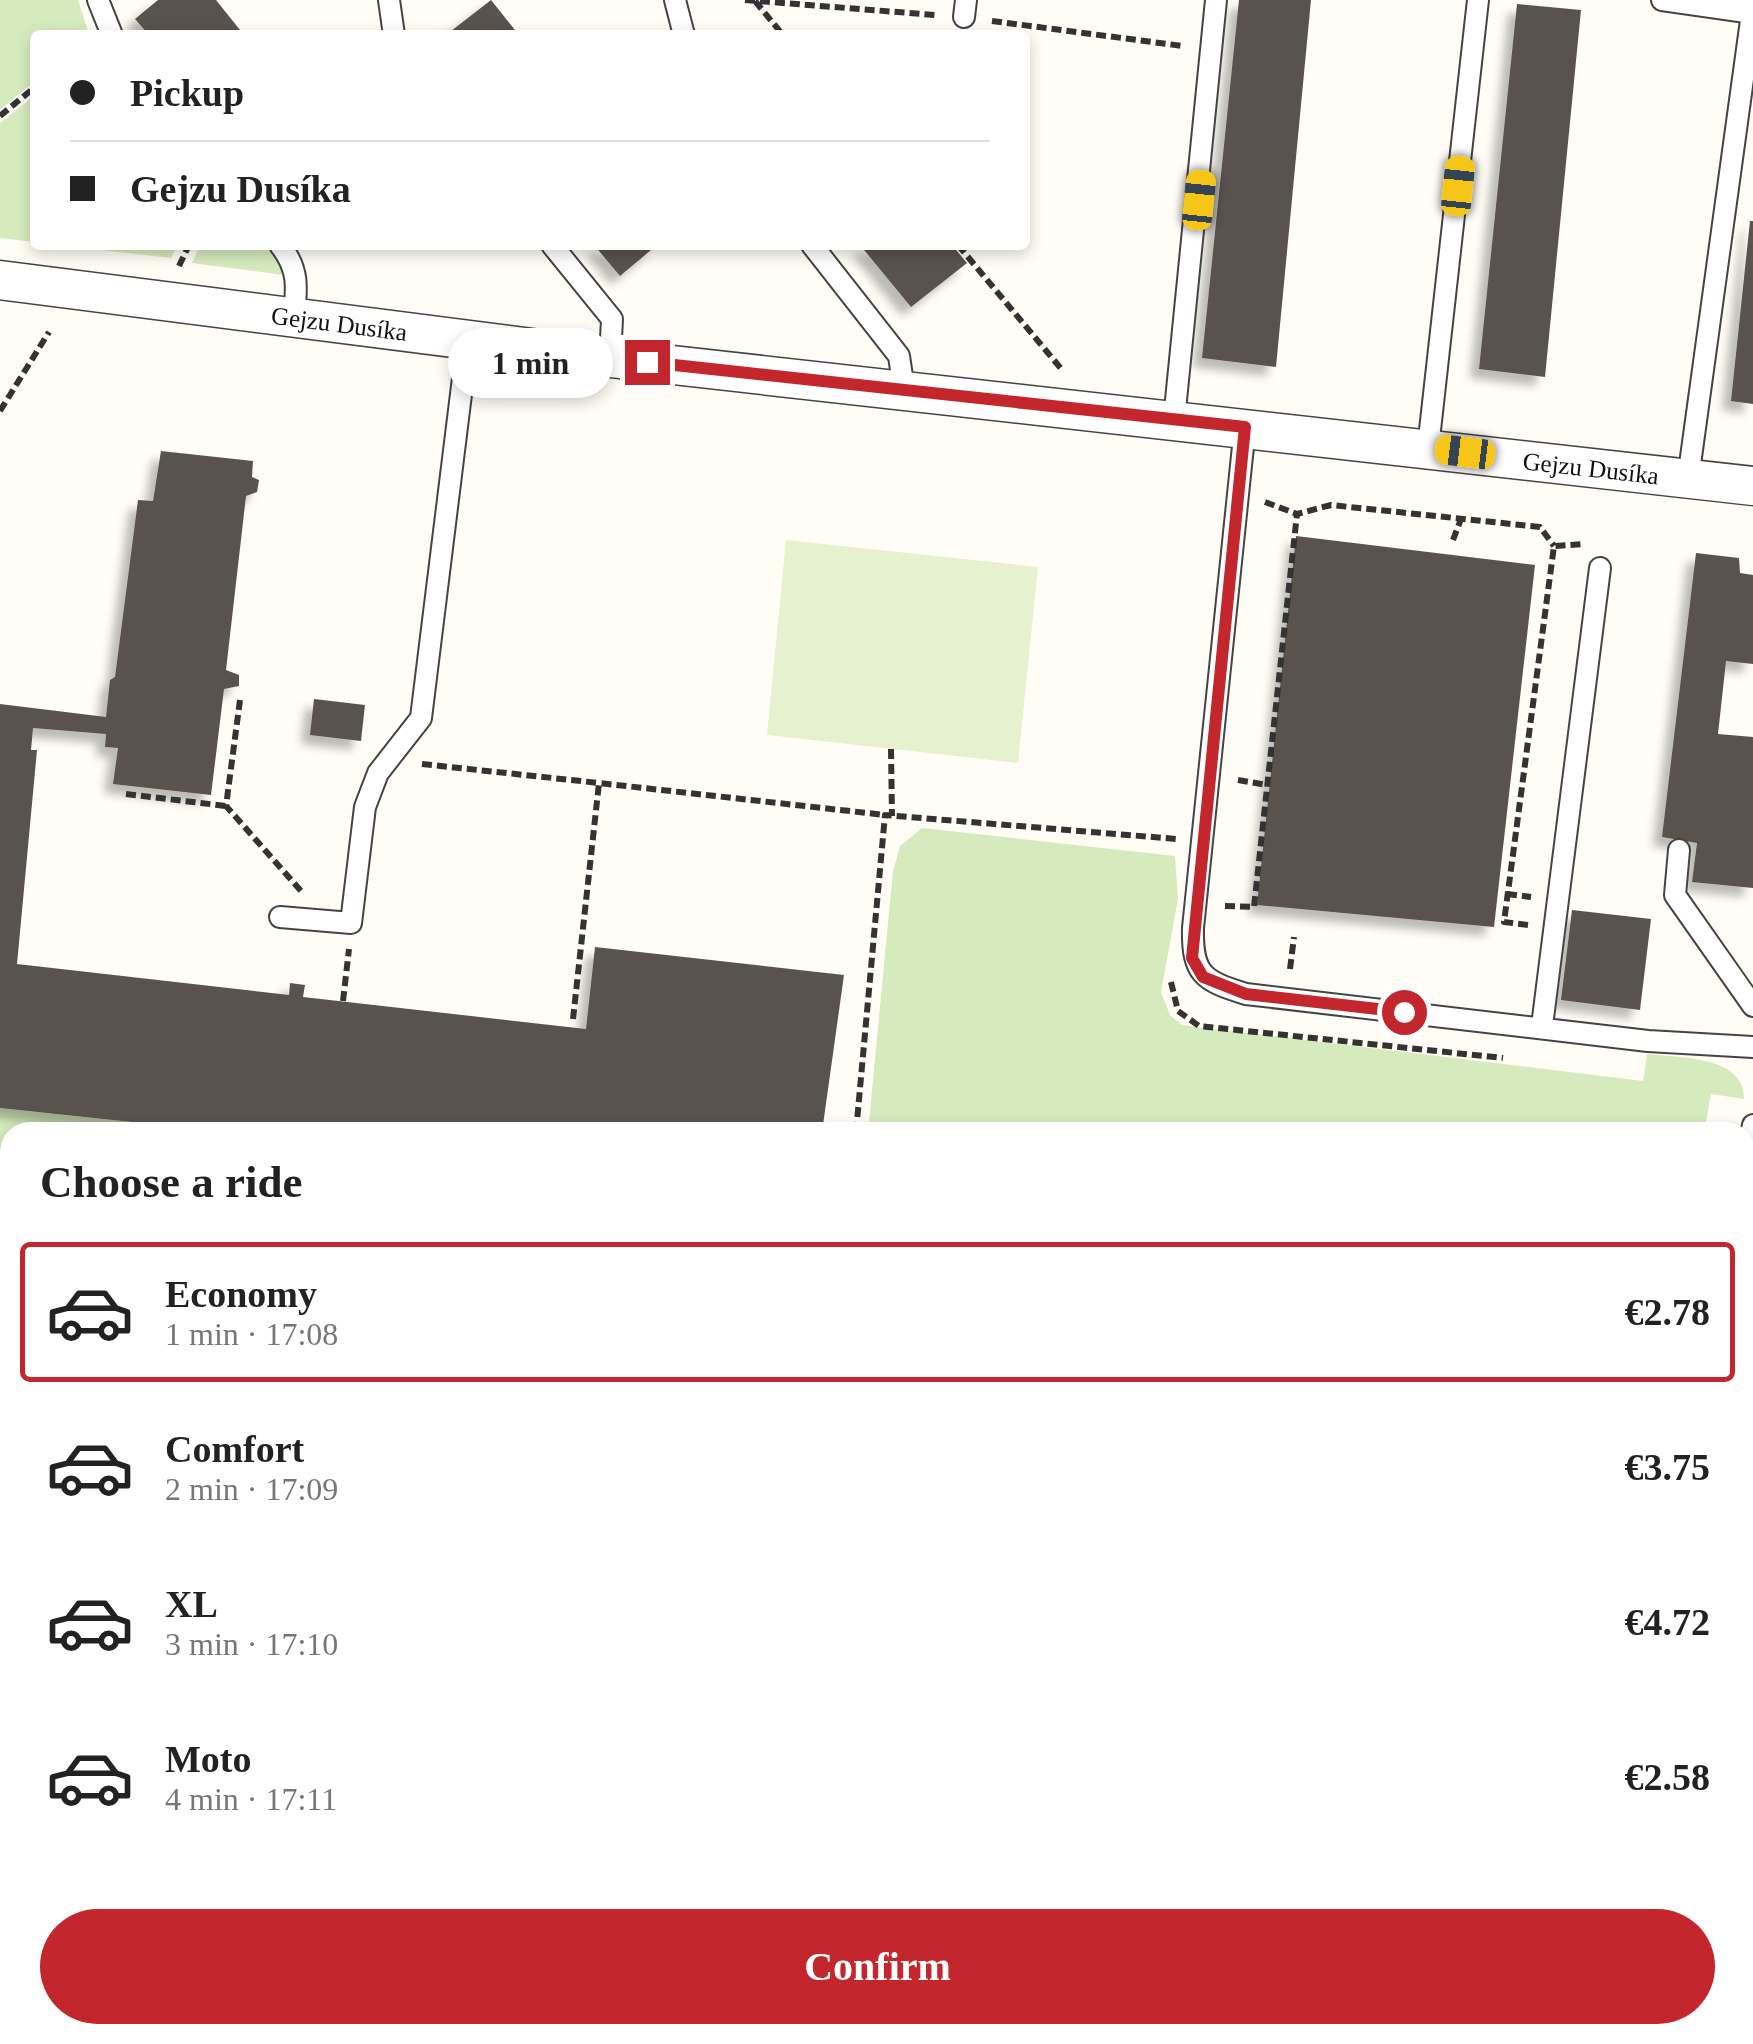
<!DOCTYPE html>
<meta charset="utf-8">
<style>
body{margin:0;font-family:Georgia,serif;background:#f2f2f2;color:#222;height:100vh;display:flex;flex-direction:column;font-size:38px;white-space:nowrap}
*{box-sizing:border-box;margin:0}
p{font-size:32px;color:#767676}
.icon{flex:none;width:55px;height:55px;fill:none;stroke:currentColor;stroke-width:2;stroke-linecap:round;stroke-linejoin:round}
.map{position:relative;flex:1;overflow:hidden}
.sheet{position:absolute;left:0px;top:1122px;width:1755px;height:922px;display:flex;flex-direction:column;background:#fff;border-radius:30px 30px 0 0;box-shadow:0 5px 15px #0003}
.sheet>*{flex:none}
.banner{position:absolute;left:30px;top:30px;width:1000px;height:220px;border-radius:10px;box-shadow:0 5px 15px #0003;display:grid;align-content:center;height:220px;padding:0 40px;background:#fff}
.end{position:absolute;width:45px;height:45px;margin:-22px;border:12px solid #c4262e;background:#fff;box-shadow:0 0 0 5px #fff}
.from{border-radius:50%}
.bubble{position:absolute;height:70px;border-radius:35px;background:#fff;box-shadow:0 5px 15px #0003;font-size:32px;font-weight:700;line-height:70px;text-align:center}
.car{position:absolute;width:30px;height:60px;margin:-30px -15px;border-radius:12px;box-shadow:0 0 8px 2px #0007;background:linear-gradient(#f5c518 24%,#345 0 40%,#f5c518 0 76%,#345 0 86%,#f5c518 0)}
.banner b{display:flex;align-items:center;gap:35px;height:95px;font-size:38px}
.banner b+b{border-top:2px solid #e0e0e0}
.banner i{width:25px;height:25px;background:#222}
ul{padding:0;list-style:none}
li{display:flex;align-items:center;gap:30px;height:140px;margin:0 20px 15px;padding:0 20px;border:5px solid transparent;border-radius:10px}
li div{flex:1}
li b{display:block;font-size:38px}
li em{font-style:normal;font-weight:700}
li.active{border-color:#c4262e}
li>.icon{width:90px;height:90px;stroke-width:1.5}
h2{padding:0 40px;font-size:45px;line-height:120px}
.action{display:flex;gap:20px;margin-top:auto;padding:20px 40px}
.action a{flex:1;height:115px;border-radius:60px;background:#c4262e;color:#fff;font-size:40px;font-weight:700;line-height:115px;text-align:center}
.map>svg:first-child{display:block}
.green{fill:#d5ebbd}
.pitch{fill:#e6f2cf}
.building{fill:#5a524d;filter:url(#shadow)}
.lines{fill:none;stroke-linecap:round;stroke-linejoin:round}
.service-casing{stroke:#444;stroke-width:24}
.minor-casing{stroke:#444;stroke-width:41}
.path{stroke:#333;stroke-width:6;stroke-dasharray:10 5;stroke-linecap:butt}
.service{stroke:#fff;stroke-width:20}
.minor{stroke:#fff;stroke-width:38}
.route{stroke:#c4262e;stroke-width:12}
.labels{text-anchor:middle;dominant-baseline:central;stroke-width:10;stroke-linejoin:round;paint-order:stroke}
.street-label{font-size:25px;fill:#111;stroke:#fff}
</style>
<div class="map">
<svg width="1753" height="2044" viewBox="0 0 1753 2044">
<defs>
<filter id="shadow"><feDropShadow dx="-9" dy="9" stdDeviation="5" flood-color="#0004"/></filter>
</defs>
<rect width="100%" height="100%" fill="#fffdf5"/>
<path class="green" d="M0 0H78L88 31 85 35H35V81L0 110Z
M35 95V242L0 238V123Z
M58 245H178L171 258Z
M200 245H268L281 262 284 275 192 263Z
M922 828 1175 856 1178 899 1161 992 1170 1015 1182 1025 1643 1081 1647 1054C1678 1058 1745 1055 1744 1099L1711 1094 1704 1132H868L893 871 900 846Z
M0 1108 226 1132H10V1353L0 1351Z
M1745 1281 1753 1288V2015L1746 2044H1617L1615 2035H1745Z
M0 1461 10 1462V1562H0Z
M0 1745 10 1747V2028L0 2027Z
M73 2035H382L475 2044H159Z"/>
<path class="pitch" d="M786 540 1038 567 1018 763 767 735Z"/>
<path class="building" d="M158 0H216L244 35H149L135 19Z
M491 0 519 35H446Z
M1239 0H1311L1276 367 1202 358Z
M1517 4 1581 10 1545 377 1479 369Z
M1750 221H1753V404L1731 401Z
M594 245H657L620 276Z
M860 245H952L967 263 911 307Z
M161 451 253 461 252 477 259 480 257 492 246 496 226 670 239 675V686L224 689 211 795 113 784 118 748 105 747 106 734 33 728 31 750H37L17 964 289 995 290 983 305 985 303 997 586 1029 595 947 844 975 822 1132H226L0 1108V704L106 717 110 680 115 677 138 500 153 501Z
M1296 536 1535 565 1494 927 1257 905Z
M1696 553 1739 558 1740 573 1753 575V664L1726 661 1718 734 1753 737V888L1692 882 1697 843 1662 837Z
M314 699 365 705 361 741 310 735Z
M1572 910 1651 919 1640 1010 1561 1000Z
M0 1562H10V1747L0 1745Z
M409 2035H563L562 2044H475Z
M565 2035H696L694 2044H564Z
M764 2035H815L870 2044H761Z
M1407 2035H1539L1538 2044H1466Z"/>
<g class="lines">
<defs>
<path id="service" d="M98 0 112 35
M389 0 394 35
M675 0 684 35
M1662 0 1753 13
M964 17 966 0
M280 245C299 269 297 287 294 317
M552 245 612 319 610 358
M812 245 899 356 904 390
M1174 420 1216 0
M1245 427 1193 928C1192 974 1203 981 1246 994L1648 1041 1753 1047
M1428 448 1478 0
M1688 479 1752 13 1742 0
M1679 850 1675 895 1753 1006
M280 917 351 923 365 807 378 773 421 718 463 378 464 339
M1542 1026 1600 568
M1745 1164 1753 1125
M1745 1240 1753 1249
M0 1407 10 1408"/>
<g id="minor">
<path id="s1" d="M0 280 610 358 1753 486"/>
</g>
</defs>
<use href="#service" class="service-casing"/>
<use href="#minor" class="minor-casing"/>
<path class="path" d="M745 0 935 15
M755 1 783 35
M992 21 1183 46
M0 116 35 87
M958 245 1063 371
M179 266 189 245
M0 411 49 332
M1265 502 1297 514
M1453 540 1461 519
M240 700 226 806 301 891
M891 749 892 816
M422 764 599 783
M1238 780 1267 785
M126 794 226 806
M1507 894 1531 897
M1225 906 1254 907 1297 514 1331 505 1540 527 1554 546
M1528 925 1504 922 1554 546 1584 544
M1290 969 1294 937
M1171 982 1178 1011 1199 1026 1503 1058
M343 1001 349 949
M573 1019 599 783 885 815
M856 1132 885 815 1177 839
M911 2035 995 2044
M0 2036 69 2044"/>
<use href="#service" class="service"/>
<use href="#minor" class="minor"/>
</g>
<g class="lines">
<path class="route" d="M647 362 1245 427 1192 958 1203 977 1246 994 1404 1012"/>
</g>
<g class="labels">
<g class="street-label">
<text stroke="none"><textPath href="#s1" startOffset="342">Gejzu Dusíka</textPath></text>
<text stroke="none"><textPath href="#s1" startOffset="1602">Gejzu Dusíka</textPath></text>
</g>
</g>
</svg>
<i class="end from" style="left:1404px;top:1012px"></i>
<i class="end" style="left:647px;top:362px"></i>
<div class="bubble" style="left:448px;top:328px;width:165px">1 min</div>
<i class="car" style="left:1458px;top:186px;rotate:6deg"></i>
<i class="car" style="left:1199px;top:200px;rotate:6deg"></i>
<i class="car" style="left:1465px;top:452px;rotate:277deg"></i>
<div class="banner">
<b><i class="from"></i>Pickup</b>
<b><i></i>Gejzu Dusíka</b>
</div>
<section class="sheet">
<h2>Choose a ride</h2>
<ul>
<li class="active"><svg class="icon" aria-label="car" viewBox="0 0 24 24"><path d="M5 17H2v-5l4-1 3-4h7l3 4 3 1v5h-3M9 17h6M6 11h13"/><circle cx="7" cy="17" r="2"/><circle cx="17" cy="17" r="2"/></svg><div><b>Economy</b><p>1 min · 17:08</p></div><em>€2.78</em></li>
<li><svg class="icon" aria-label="car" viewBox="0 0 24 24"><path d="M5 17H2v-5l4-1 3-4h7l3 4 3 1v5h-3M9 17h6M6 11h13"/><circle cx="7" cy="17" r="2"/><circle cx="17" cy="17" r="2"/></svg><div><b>Comfort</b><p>2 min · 17:09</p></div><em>€3.75</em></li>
<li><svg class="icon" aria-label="car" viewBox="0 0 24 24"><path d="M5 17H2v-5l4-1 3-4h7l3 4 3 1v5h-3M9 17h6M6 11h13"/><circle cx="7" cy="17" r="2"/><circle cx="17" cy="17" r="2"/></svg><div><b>XL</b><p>3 min · 17:10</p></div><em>€4.72</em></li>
<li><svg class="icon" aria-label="car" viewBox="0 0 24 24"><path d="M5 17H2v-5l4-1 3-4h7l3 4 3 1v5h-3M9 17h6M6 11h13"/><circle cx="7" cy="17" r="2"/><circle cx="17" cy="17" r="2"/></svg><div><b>Moto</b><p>4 min · 17:11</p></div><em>€2.58</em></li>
</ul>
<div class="action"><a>Confirm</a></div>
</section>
</div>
